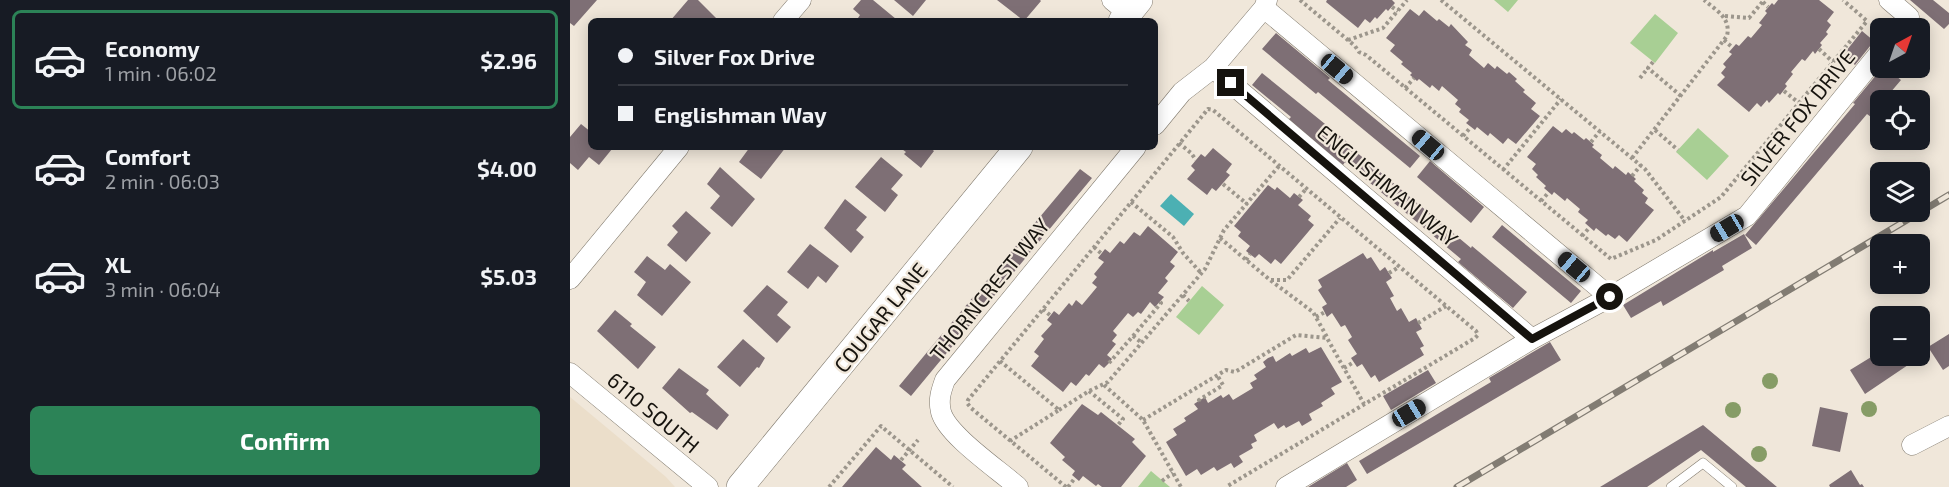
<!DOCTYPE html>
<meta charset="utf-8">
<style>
body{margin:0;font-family:"Exo 2",sans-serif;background:#20242c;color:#f1f3f6;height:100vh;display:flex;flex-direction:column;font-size:22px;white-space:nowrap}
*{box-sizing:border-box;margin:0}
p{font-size:20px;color:#9ea1a6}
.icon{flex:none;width:33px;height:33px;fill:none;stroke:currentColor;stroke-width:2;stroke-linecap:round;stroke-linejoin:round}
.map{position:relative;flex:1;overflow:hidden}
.sheet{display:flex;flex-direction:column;background:#171b24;width:570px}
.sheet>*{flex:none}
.hud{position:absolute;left:18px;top:18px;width:570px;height:132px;border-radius:9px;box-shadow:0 3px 15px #0003;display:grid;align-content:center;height:132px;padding:0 30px;background:#171b24}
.needle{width:39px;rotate:40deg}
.fabs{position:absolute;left:1300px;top:18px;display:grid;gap:12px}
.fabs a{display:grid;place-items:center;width:60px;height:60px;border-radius:9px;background:#171b24;box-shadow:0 3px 15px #0003;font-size:30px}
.end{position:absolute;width:27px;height:27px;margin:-14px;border:8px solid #16130e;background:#fff;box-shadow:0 0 0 3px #fff}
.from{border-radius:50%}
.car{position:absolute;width:18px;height:36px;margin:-18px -9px;border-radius:8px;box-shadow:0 0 4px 2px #0007;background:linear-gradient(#222 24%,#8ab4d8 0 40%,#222 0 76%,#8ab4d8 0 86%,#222 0)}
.hud b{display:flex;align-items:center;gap:21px;height:57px;font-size:22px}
.hud b+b{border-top:2px solid #363941}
.hud i{width:15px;height:15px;background:#f1f3f6}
ul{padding:10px 0 0;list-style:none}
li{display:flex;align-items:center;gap:18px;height:99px;margin:0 12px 9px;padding:0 18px;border:3px solid transparent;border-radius:9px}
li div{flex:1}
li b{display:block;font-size:22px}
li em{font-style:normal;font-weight:700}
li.current{border-color:#2c8357}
li>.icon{width:54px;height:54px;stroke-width:1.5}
.action{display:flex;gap:12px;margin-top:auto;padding:12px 30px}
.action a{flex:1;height:69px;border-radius:9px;background:#2c8357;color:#fff;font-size:24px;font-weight:700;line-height:69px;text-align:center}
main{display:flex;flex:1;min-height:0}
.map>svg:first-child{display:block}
.built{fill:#ebdeca}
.green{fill:#a8cf94}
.water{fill:#4cb0b3}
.building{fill:#7e6f75}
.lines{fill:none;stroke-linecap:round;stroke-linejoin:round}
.lane-casing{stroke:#7f786c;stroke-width:10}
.street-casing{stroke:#7f786c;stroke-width:21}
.secondary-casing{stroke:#7f786c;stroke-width:28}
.path{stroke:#9c968c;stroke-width:4;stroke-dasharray:3 3;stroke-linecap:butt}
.lane{stroke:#fff;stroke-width:9}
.street{stroke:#fff;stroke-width:20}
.secondary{stroke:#fff;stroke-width:27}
.rail-casing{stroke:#827c73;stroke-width:7}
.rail{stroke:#f0e7da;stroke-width:4.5;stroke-dasharray:14;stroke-linecap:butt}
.tree{fill:#869c66}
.route{stroke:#16130e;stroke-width:8}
.labels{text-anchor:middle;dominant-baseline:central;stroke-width:4.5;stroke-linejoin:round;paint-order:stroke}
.street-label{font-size:21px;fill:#16130e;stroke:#f0e7da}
</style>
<main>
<section class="sheet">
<ul>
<li class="current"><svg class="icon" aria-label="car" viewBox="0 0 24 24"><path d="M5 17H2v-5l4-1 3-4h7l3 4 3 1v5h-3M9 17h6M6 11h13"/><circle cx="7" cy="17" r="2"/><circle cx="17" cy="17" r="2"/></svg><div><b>Economy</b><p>1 min · 06:02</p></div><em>$2.96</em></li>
<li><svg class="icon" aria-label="car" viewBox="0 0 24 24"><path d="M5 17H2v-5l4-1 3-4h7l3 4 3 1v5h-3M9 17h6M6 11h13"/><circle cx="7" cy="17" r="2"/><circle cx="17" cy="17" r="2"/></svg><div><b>Comfort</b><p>2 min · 06:03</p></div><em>$4.00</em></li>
<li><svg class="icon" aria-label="car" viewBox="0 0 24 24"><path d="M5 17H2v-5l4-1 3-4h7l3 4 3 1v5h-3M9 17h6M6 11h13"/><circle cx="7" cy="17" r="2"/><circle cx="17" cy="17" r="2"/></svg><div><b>XL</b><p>3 min · 06:04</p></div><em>$5.03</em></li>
</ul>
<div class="action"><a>Confirm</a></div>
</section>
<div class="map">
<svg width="1379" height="487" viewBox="0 0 1379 487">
<rect width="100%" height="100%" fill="#f0e7da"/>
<path class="built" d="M0 397 96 477 105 487H0Z"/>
<path class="green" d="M924 0H948L938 12Z
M1085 14 1108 33 1085 63 1060 43Z
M1128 128 1159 156 1137 180 1106 152Z
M632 286 654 305 629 335 606 317Z
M581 471 600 487H568Z"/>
<path class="water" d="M601 194 624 214 614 226 590 206Z"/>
<path class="building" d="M0 0H27L4 26 0 23Z
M118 0H128L149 21H100Z
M291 0H303L326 19 324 21H286L290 15 283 9Z
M324 0H356L343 16Z
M427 0H470L471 1 454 21Z
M757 0H822L825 3 818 11 816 9 807 19 805 17 800 23 795 19 788 28 756 2Z
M1208 0H1249L1264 12 1257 21 1261 25 1256 32 1258 34 1250 43 1252 45 1245 54 1243 51 1235 61 1232 59 1221 72 1223 74 1215 84 1217 86 1210 95 1208 93 1199 103 1197 100 1191 107 1187 103 1179 112 1147 85 1155 77 1151 73 1156 67 1153 64 1162 54 1159 52 1166 44 1169 46 1178 36 1181 38 1192 25 1189 23 1197 13 1195 11 1202 3 1204 5Z
M1340 0H1363L1379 13V24L1374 29Z
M840 9 849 16 854 10 867 21 869 19 879 27 881 24 898 42 895 45 902 50 899 55 914 68 918 63 925 69 927 66 937 74 939 72 947 79 945 81 955 90 953 92 966 103 961 109 970 116 946 144 938 138 933 144 920 133 918 136 907 127 905 130 896 123 899 120 889 112 891 109 885 104 888 100 872 86 869 91 862 85 860 88 849 79 847 81 840 75 842 73 831 64 833 62 820 51 825 45 816 38Z
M1292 31 1304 41 1285 65 1273 55Z
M706 33 760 78 758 80 850 156 840 168 748 92 746 94 692 49Z
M1312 68H1316L1331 80 1314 100H1311V105L1301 117 1297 114 1186 245 1175 235 1285 104 1283 103Z
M692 73 786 149 785 151 901 248 902 246 957 292 943 308 888 262 891 259 775 162 773 165 718 120 721 117 682 85Z
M11 124 21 132V147H39L42 149 29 165 19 157 8 170 0 163V137Z
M983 126 992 133 996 129 1002 134 1004 132 1014 140 1016 138 1024 145 1022 147 1032 155 1030 158 1043 169 1045 166 1056 175 1058 172 1066 179 1064 181 1074 190 1072 193 1078 198 1075 203 1084 210 1057 242 1049 235 1045 239 1038 234 1036 236 1026 228 1024 231 1015 223 1018 220 1008 212 1010 209 997 198 995 201 984 192 982 195 974 188 976 186 966 177 968 175 962 169 966 164 957 157Z
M180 147H216L191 179 169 162Z
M329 147H359L364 151 351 168 334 154 336 152Z
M643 148 662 164 656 172 660 175 646 191 642 188 637 195 617 179 625 170 621 166 631 154 635 157Z
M311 157 333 175 321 189 328 195 315 212 285 187Z
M860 161 914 207 901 223 847 177Z
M150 167 185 199 162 227 140 208 150 196 137 184Z
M510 169 522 178 390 337 378 327Z
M698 185 705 190 707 187 720 198 724 193 733 200 728 205 741 216 738 220 744 225 711 264 705 259 701 264 689 254 685 258 676 251 680 246 668 236 671 232 664 226Z
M275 199 297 217 286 230 294 237 281 253 254 228Z
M116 211 141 233 116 262 97 245 108 232 102 226Z
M932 225 1011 291 1001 303 922 237Z
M578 226 608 252 600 262 605 266 595 278 598 281 588 293 594 297 585 307 580 302 571 314 568 312 563 317 558 313 543 331 547 335 542 341 546 344 537 355 542 359 539 363 534 368 529 364 519 376 516 374 506 386 501 382 493 392 461 366 469 356 464 352 474 339 471 336 482 324 477 320 484 311 489 315 499 303 502 306 506 300 512 305 527 287 522 283 527 277 524 274 534 262 528 258 535 249 540 253 550 241 554 244 564 232 570 236Z
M1174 234 1182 248 1152 266 1154 270 1093 306 1091 301 1061 318 1053 305 1143 250V252Z
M240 244 269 266 256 283 248 276 238 289 217 272Z
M793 253 797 259 801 257 810 271 815 267 822 278 816 282 824 296 820 298 827 311 831 308 839 322 846 318 852 329 846 332 854 346 850 348 854 355 809 382 805 375 801 378 792 364 787 367 781 358 787 354 778 340 782 337 775 325 771 327 762 313 757 317 752 307 757 304 748 290 752 287 748 280Z
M77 256 95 270 100 264 121 282 92 316 67 295 76 282 64 272Z
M197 285 218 302 207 315 221 327 207 343 173 311Z
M45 310 62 324 60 326 86 347 68 369 27 331Z
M373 333 385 343 341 396 329 386Z
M1379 334V366L1373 370 1358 347Z
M173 339 195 358 189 368 187 367 170 387 147 367Z
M980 342 991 360 797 474 789 461 921 382 919 378Z
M751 347 772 382 761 388 765 394 751 403 753 406 739 414 742 420 732 426 729 421 716 428 714 425 708 429 704 423 684 435 687 441 681 444 683 448 669 456 673 462 664 468 661 463 647 471 644 467 631 475 627 469 616 476 596 442 607 435 603 429 616 421 614 418 628 409 624 404 635 397 638 403 651 395 653 398 659 394 663 400 683 388 680 383 687 379 684 375 696 367 693 362 698 358 703 356 706 362 720 353 722 356 736 348 739 353Z
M1311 351V356H1332L1338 365 1295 394 1280 370Z
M109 368 139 390 136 394 159 415 147 430 122 412 120 413 92 388Z
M858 370 866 383 821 410 813 396Z
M512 404 528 415 531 412 565 439 562 442 576 456 551 487H532L528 484 526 486 513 476 509 481 502 475 505 471 492 460 495 457 480 443Z
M1250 407 1278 413 1270 452 1242 446Z
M1133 425 1207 487H1176L1131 450 1077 487H1030Z
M306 447 321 460 324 455 336 465 332 469 352 487H272Z
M777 463 787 480 776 487H738Z
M1281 470 1290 485 1292 484 1294 487H1260L1259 485Z"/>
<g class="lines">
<defs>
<path id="lane" d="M1101 487 1133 463 1162 487"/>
<path id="street" d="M542 0 558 13
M1319 0 1339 17 1330 28
M694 8 1040 297
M213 21 231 0
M643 68 962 339
M585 125 612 92 643 68 694 8 697 0
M0 279 109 147
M0 373 138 487
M1342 445 1379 426
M448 487C429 470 377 435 371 412 368 400 371 391 375 380L566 147
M716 487 962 339 1040 297 1177 216 1311 51"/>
<path id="secondary" d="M552 21 569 0
M170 487 449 147"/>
</defs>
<use href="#lane" class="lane-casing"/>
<use href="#street" class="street-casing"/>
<use href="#secondary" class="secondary-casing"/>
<path class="path" d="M730 0 785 46 789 52 796 55 1041 259 1086 240 1151 197 1297 21 1273 0
M871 0 1075 169 1115 221
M1193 2 1198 7
M822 7 828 11
M1155 16 1179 18 1194 0
M778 40 813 28 837 0
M1154 40 1163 48
M1249 49 1263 62
M1083 62 1078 68 1111 96
M1070 78 1078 68
M835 88 844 78
M1214 91 1229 103
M1085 130 1108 150
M893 136 901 127
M1021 142 1030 131
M609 143 621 153 626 160
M1062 158 1157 36C1161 18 1147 11 1134 0
M933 170 991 99
M1062 176 1071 165
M653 184 677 204
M729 197 736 189
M971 201 979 192
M561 202 603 237 613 253 631 273
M1012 236 1020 227
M650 238 700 280 743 312 757 337
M524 247 532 254
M676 260 680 254
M819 273 829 267
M701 280H717L770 218
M613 295 619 301
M473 309 481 316
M746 317 755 312
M848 323 876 306
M563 336 591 303 590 302
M430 361 489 410 440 441
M539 363 563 336 572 343
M774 368 784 362
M534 385 573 420 611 487
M519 391 553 419 548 425
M630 401 629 400 653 385 647 375
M489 410 519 391 538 382 635 269 654 230 709 166
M573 420 656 370 665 372 726 335 757 338 794 404
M331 460 348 440
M592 481 603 473
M259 487 311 426 383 487
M496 487 401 408 397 403 398 400 638 109 643 110 906 331 908 335 905 338 656 487
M498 487 505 478"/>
<use href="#lane" class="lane"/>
<use href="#street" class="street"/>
<use href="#secondary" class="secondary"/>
<defs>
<path id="rail" d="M887 487 1379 195"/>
</defs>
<use href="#rail" class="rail-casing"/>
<use href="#rail" class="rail"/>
</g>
<g class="tree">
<circle cx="1200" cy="381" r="8"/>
<circle cx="1299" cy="409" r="8"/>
<circle cx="1163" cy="410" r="8"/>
<circle cx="1189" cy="454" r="8"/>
</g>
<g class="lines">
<path class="route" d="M661 83 962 339 1040 297"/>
</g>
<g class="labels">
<g class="street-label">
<text transform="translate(1227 117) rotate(-51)">SILVER FOX DRIVE</text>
<text transform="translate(818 185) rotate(40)">ENGLISHMAN WAY</text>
<text transform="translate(419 289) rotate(-51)">THORNCREST WAY</text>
<text transform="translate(310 317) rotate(-51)">COUGAR LANE</text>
<text transform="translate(84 412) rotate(40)">6110 SOUTH</text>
</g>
</g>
</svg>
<div class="fabs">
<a><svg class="needle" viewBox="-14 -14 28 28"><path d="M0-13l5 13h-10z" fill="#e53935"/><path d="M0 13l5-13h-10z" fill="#9ea1a6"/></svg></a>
<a><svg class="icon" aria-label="locate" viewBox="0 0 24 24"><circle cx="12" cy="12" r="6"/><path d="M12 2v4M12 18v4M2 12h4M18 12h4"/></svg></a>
<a><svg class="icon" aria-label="layers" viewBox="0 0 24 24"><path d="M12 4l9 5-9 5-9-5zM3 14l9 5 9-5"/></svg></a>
<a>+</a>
<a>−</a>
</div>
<i class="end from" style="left:1040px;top:297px"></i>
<i class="end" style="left:661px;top:83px"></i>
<i class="car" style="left:767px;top:69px;rotate:130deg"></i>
<i class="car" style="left:858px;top:145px;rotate:310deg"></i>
<i class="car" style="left:1157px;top:228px;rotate:239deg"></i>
<i class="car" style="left:1004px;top:267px;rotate:310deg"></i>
<i class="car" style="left:839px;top:413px;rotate:59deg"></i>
<div class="hud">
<b><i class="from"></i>Silver Fox Drive</b>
<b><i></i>Englishman Way</b>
</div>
</div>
</main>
